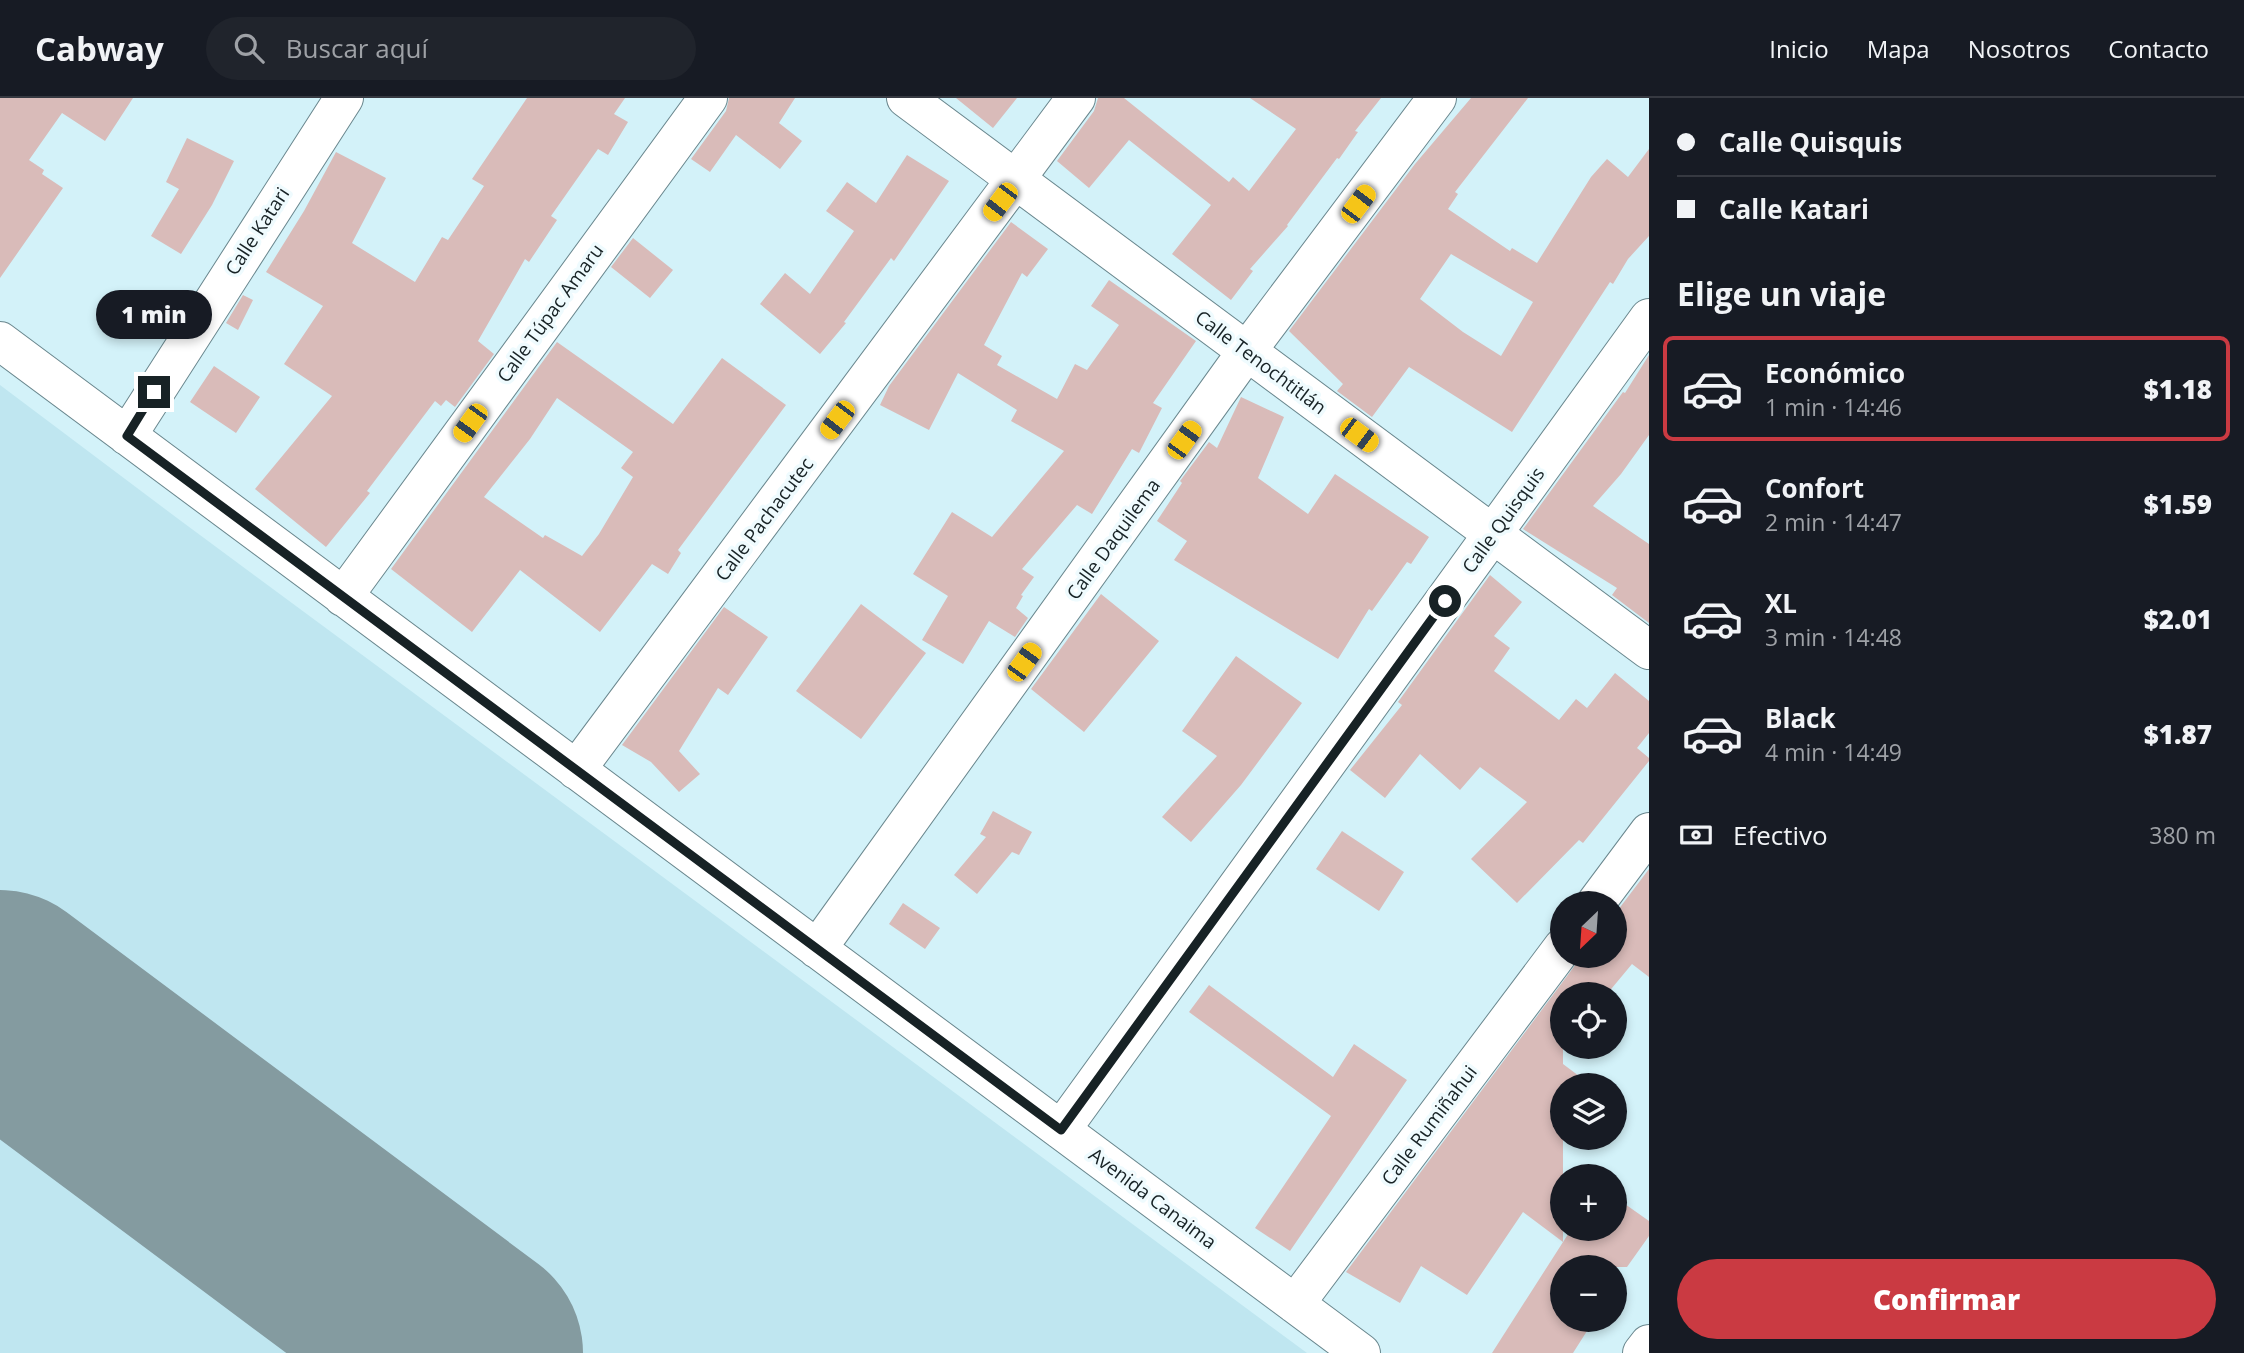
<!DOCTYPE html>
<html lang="es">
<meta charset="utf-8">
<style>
body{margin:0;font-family:"Open Sans",sans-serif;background:#20242c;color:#f1f3f6;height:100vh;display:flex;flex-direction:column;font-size:26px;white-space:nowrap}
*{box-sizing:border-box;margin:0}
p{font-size:23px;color:#9ea1a6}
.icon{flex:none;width:38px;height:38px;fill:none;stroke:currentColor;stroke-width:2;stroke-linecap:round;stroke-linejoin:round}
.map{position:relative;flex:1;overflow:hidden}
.details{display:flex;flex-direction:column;background:#171b24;width:595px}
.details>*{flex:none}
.hud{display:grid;align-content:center;height:154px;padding:0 28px;background:#171b24}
.needle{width:46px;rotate:205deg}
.fabs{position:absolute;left:1550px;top:793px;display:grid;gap:14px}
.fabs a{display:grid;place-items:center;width:77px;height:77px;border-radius:50%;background:#171b24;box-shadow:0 4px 10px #0003;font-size:35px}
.end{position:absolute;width:32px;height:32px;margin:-16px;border:9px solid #172225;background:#fff;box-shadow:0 0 0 4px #fff}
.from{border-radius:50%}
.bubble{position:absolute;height:49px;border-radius:24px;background:#171b24;box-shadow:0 4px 10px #0003;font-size:23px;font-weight:800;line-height:49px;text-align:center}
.car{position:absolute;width:21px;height:42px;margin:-21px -10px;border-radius:9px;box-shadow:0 0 5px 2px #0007;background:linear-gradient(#f5c518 24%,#345 0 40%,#f5c518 0 76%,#345 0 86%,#f5c518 0)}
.hud b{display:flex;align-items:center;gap:24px;height:66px;font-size:26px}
.hud b+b{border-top:2px solid #363941}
.hud i{width:18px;height:18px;background:#f1f3f6}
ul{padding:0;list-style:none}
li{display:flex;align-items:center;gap:21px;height:105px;margin:0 14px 10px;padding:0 14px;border:4px solid transparent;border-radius:10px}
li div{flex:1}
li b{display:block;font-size:26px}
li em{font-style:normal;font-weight:800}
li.current{border-color:#ca3a42}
li>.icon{width:63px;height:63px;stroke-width:1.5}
h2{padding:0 28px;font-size:32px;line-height:84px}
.pay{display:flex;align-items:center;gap:18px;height:77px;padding:0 28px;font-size:26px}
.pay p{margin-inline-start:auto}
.cta{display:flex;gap:14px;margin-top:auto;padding:14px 28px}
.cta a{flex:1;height:80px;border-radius:42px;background:#ca3a42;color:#fff;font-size:28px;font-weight:800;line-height:80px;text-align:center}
header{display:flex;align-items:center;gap:42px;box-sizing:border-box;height:98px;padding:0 35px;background:#171b24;border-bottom:2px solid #363941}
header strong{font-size:33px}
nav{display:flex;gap:38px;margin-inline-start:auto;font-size:24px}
.search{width:490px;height:63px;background:#20242c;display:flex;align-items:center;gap:18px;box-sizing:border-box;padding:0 24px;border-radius:38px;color:#9ea1a6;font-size:26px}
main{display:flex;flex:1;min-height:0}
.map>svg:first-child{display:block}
.built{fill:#bfe6f0}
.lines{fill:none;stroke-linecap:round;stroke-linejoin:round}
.taxiway{stroke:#849ba0;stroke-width:89}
.runway{stroke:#849ba0;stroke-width:222}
.building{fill:#d9bbb9;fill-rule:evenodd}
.street-casing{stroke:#6a878e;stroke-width:40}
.street{stroke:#fff;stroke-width:38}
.route{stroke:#172225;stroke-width:9}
.labels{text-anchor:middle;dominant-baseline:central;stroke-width:7;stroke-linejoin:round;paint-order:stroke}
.street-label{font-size:19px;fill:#172225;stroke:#effbfe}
</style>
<header>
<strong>Cabway</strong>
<div class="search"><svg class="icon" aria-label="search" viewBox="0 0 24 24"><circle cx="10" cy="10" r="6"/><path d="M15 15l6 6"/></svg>Buscar aquí</div>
<nav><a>Inicio</a><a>Mapa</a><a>Nosotros</a><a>Contacto</a></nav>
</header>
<main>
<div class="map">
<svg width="1649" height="1255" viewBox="0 0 1649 1255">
<rect width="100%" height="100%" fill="#d3f2f9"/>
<path class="built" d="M0 287 177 420 1307 1255H0Z"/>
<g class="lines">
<path class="taxiway" d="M460 1246 464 1255"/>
<path class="runway" d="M0 903 472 1255"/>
</g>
<path class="building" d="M0 0H133L105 43 62 15 29 62 44 72 42 76 63 90 0 180Z
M527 0H625L614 16 628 24 608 57 598 51 551 118 557 122 529 164 525 161 478 243 494 256 455 309 446 302 441 308 435 303 367 393 370 395 326 449 255 391 332 298 284 266 323 208 266 174 304 113 336 54 386 80 352 145 415 184 442 139 448 142 484 88 472 81Z
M729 0H795L779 25 802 43 780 71 736 37 710 74 691 61 726 13Z
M956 0H1017L993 30Z
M1098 0H1124L1229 84 1233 79 1249 93 1296 31 1250 0H1381L1355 33 1358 34 1339 61 1337 60 1287 127 1288 128 1250 171 1253 173 1231 202 1172 156 1211 107 1129 42 1089 90 1057 63 1094 13Z
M1471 0H1528L1455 94 1458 96 1448 111 1510 153 1512 150 1537 165 1591 79 1607 61 1628 79 1649 51V138L1628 161 1613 186 1610 184 1512 334 1409 269 1372 319 1337 293 1343 286 1289 233 1415 66ZM1451 156 1533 204 1501 258 1463 234 1420 201Z
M187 40 234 63 212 107 181 156 151 138 179 91 166 84Z
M907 57 949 83 894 163 891 160 844 224 846 225 820 256 760 206 785 175 810 196 854 133 826 113 847 84 876 105Z
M1011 124 1048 151 1027 179 1022 175 984 247 1002 258 997 267 1057 301 1075 266 1087 272 1119 227 1091 208 1109 182 1196 243 1153 305 1162 310 1139 355 1132 351 1092 416 1077 407 1022 471 1034 479 1021 497 1023 498 1016 510 1028 520 1015 539 989 523 963 566 922 542 948 498 913 476 952 414 992 439 1064 353 1011 323 1017 312 958 275 929 332 880 307 889 288Z
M633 140 673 172 650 200 611 169Z
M243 197 253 202 238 232 226 225Z
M557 244 673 326 722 260 786 307 678 452 681 455 668 476 652 466 600 534 520 472 472 534 391 471ZM557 300 633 354 621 370 633 379 599 436 582 458 545 437 543 440 484 399 530 341Z
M1649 257V337L1621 376 1593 408 1649 446V525L1612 497 1617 490 1523 431 1623 294 1625 295Z
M214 268 260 299 236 335 190 304Z
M1241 299 1284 319 1258 380 1308 416 1335 376 1429 439 1411 466 1407 464 1372 513 1369 511 1338 561 1174 462 1187 443 1157 423 1182 385 1180 383 1209 344 1217 350Z
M1490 477 1522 504 1494 538 1510 550 1494 573 1559 622 1576 601 1587 610 1615 575 1649 603V635L1637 650 1649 660V663L1583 745 1579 742 1517 805 1471 761 1527 704 1480 669 1460 692 1420 656 1385 700 1350 672 1402 607 1398 604Z
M1101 496 1159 543 1084 634 1031 591Z
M861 506 926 555 861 641 796 593Z
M724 509 768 539 728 597 718 590 679 653 700 676 679 694 651 664 622 647Z
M1236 558 1302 605 1241 687 1191 744 1162 719 1217 658 1182 633Z
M993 713 1032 734 1019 757 1012 754 977 796 954 777 986 739 980 736Z
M1342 733 1404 774 1379 813 1316 771Z
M1649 771V879L1632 866 1607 896H1563V966L1591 987H1563V1144L1523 1114 1467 1197 1421 1168 1400 1205 1346 1174 1582 858H1615V816Z
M903 805 940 830 925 851 889 826Z
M1209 887 1333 979 1354 946 1407 982 1290 1153 1255 1130 1331 1018 1189 914Z
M1615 1099 1649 1123V1138L1627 1169H1563V1222H1594L1573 1255H1492L1572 1130H1615Z"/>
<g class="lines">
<defs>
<path id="street" d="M906 0 1649 552
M0 243 1361 1255
M127 338 344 0
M343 499 708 0
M576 672 1076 0
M1596 805 1649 734
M817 851 1247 253 1437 0
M1061 1032 1649 220
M1295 1206 1563 849
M1642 1255 1649 1246"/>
</defs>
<use href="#street" class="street-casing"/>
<use href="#street" class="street"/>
</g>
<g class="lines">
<path class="route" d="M154 294 127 338 1061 1032 1445 503"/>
</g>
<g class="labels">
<g class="street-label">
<text transform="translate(257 133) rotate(-57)">Calle Katari</text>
<text transform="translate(550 215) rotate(-54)">Calle Túpac Amaru</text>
<text transform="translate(1261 264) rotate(37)">Calle Tenochtitlán</text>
<text transform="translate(764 421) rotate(-53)">Calle Pachacutec</text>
<text transform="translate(1503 422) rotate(-54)">Calle Quisquis</text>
<text transform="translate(1113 441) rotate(-54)">Calle Daquilema</text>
<text transform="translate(1429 1027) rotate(-53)">Calle Rumiñahui</text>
<text transform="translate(1153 1100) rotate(37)">Avenida Canaima</text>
</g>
</g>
</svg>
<div class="fabs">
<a><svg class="needle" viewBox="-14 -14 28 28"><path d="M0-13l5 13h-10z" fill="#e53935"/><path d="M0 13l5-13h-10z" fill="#9ea1a6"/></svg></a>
<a><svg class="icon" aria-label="locate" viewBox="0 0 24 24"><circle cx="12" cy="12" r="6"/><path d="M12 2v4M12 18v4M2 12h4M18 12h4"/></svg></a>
<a><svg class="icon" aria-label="layers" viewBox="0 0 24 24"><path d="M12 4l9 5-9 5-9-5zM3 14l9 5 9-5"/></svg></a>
<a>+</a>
<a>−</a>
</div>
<i class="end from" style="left:1445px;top:503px"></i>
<i class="end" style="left:154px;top:294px"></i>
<div class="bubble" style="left:96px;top:192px;width:116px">1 min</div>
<i class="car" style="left:1000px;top:104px;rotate:217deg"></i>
<i class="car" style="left:1358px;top:106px;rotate:37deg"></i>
<i class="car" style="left:837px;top:322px;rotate:217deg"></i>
<i class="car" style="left:470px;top:325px;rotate:216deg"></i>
<i class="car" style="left:1359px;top:337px;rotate:127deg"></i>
<i class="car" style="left:1184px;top:342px;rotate:36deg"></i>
<i class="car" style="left:1024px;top:564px;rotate:36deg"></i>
</div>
<section class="details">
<div class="hud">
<b><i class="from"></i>Calle Quisquis</b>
<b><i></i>Calle Katari</b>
</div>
<h2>Elige un viaje</h2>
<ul>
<li class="current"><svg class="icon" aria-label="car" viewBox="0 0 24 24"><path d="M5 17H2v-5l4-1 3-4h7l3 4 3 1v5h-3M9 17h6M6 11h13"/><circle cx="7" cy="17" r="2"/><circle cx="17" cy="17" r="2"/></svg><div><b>Económico</b><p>1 min · 14:46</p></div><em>$1.18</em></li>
<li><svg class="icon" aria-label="car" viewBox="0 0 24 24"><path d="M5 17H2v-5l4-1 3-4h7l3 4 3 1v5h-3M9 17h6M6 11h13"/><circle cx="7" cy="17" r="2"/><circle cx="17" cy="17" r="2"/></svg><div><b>Confort</b><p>2 min · 14:47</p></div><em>$1.59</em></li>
<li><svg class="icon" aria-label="car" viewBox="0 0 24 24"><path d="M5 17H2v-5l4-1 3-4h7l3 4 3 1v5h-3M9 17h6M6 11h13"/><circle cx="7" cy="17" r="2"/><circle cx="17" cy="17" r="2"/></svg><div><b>XL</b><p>3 min · 14:48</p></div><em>$2.01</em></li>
<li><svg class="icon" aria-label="car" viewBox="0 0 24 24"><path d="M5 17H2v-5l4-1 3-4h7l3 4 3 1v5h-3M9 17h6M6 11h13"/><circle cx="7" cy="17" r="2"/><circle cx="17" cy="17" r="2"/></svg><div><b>Black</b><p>4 min · 14:49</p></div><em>$1.87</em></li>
</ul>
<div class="pay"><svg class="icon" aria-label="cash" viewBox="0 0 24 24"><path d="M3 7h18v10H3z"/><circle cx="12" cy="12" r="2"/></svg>Efectivo<p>380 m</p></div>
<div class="cta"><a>Confirmar</a></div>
</section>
</main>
